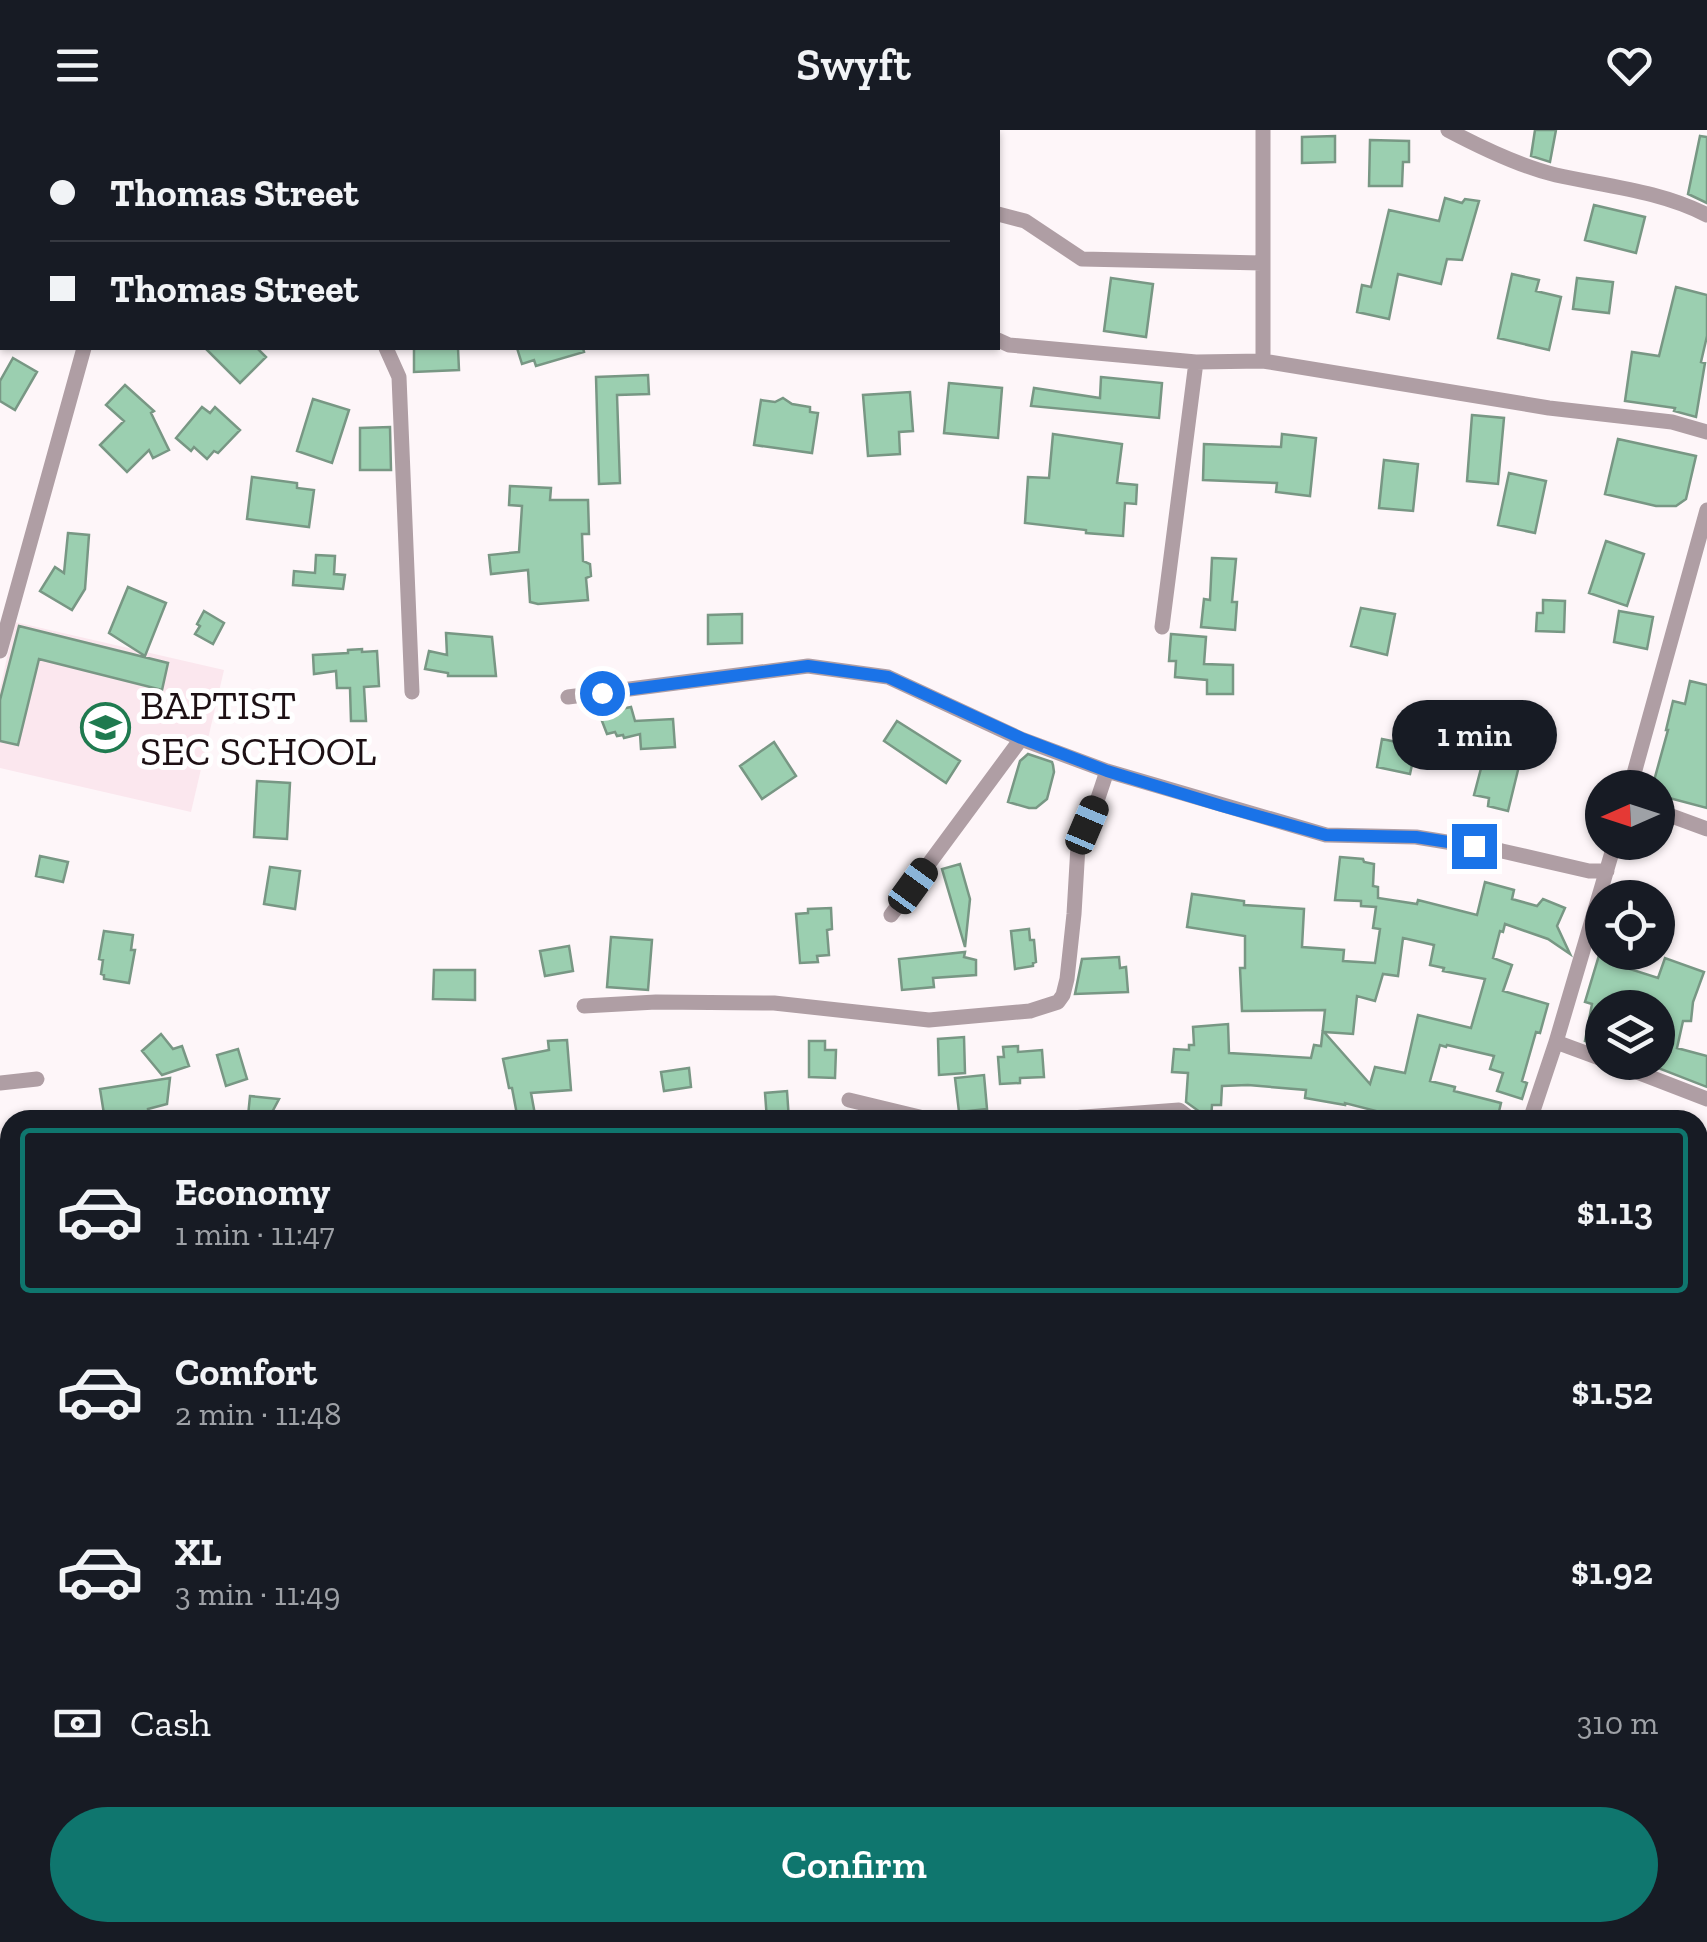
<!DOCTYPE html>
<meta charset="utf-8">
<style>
body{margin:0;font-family:"Zilla Slab",serif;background:#20242c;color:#f1f3f6;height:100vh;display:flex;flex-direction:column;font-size:38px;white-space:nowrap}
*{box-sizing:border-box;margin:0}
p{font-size:32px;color:#9ea1a6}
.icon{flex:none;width:55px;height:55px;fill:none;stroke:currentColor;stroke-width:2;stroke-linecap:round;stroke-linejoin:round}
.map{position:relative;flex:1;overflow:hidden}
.sheet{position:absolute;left:0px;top:980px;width:1708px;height:832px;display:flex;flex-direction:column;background:#171b24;border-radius:30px 30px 0 0;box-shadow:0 2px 8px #0004}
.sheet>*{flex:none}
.hud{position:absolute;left:0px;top:0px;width:1000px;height:220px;box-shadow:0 2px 8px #0004;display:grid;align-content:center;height:220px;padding:0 50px;background:#171b24}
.needle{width:65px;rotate:267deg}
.controls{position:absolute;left:1585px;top:640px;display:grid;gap:20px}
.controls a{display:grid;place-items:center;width:90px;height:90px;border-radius:50%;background:#171b24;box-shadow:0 2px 8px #0004;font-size:50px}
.end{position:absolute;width:45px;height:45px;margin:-22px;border:12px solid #1a73e8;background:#fff;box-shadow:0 0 0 5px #fff}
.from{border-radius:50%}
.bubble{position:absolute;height:70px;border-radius:35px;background:#171b24;box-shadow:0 2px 8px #0004;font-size:32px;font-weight:600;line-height:70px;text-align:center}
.car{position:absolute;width:30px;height:60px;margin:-30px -15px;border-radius:12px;box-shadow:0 0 8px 2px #0007;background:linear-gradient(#222 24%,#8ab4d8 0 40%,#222 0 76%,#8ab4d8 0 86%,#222 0)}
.hud b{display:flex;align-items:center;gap:35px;height:95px;font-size:38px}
.hud b+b{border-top:2px solid #363941}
.hud i{width:25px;height:25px;background:#f1f3f6}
ul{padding:18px 0 0;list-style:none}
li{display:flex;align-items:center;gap:30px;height:165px;margin:0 20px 15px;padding:0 30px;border:5px solid transparent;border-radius:10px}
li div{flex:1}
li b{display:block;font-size:38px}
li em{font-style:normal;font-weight:600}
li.selected{border-color:#0f766e}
li>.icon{width:90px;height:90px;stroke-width:1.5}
.pay{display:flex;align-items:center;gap:25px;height:110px;padding:0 50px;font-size:38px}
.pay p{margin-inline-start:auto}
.button{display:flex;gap:20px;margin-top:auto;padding:20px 50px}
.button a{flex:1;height:115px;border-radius:60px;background:#0f766e;color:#fff;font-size:40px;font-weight:600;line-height:115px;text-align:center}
header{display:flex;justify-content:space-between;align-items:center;height:130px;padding:0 50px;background:#171b24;font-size:45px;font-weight:600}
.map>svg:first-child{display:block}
.built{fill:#fbe7ee}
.building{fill:#9bcfb0;stroke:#789784;stroke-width:2.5;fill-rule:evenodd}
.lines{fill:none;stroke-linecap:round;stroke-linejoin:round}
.minor{stroke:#af9ea4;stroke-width:15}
.route{stroke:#1a73e8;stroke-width:12}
.labels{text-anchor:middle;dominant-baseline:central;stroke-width:10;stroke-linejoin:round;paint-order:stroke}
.poi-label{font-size:40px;fill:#1d1014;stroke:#fff;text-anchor:start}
</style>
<header><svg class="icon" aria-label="menu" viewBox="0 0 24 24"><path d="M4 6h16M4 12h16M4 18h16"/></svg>Swyft<svg class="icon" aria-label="heart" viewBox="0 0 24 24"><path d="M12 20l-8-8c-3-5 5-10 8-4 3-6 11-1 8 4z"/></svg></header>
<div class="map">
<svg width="1707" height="1812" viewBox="0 0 1707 1812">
<rect width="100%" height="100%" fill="#fef6f9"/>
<path class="built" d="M15 492 224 540 191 682 0 638V559Z"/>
<path class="building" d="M1535 0H1556L1550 32 1531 26Z
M1335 6V32L1302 33V7Z
M1700 6 1707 7V73L1688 64Z
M1370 10 1409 11V32H1403L1402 56H1369Z
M1445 68 1462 73 1465 69 1479 71 1462 130 1447 129 1441 154 1398 144 1389 189 1357 182 1362 155 1371 157 1389 80 1439 91Z
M1594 75 1645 87 1636 123 1585 110Z
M1512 144 1539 150 1536 161 1561 167 1549 220 1498 208Z
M1111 148 1153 154 1146 207 1104 201Z
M1577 148 1613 152 1609 183 1573 179Z
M1676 157 1707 165V206L1701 232 1705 233 1696 287 1674 281 1675 278 1625 271 1632 222 1659 226Z
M205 218H257L266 227 240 253Z
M414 218H458L459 240 414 242Z
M517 218H583L584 222 536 236 534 230 522 234Z
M13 228 37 242 15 280 0 271V251Z
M648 245 649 264 617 265 620 353 599 354 596 247Z
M1101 247 1162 253 1159 288 1031 276 1034 258 1100 268Z
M949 253 1002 258 998 308 944 303Z
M125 255 154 281 151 283 169 320 153 328 149 320 127 342 100 315 124 291 106 275Z
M910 262 913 301 899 302 900 324 868 326 863 265Z
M783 268 792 274 810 277V282L818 283 812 323 754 315 761 270 775 272Z
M313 269 349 280 332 333 297 321Z
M202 277 210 283 215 277 240 300 218 323 214 321 207 329 194 317 191 321 176 308Z
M1472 285 1504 288 1498 354 1467 351Z
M390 297 391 340H360V298Z
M1053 304 1122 314 1117 353 1137 355 1136 374 1125 373 1123 406 1086 403V400L1025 393 1028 347 1049 348Z
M1282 304 1316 308 1310 366 1276 362 1277 353 1203 350 1204 314 1281 317Z
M1618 309 1696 326 1686 369 1676 376H1656L1605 364Z
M1384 330 1418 334 1413 381 1379 378Z
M1509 343 1546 351 1535 403 1498 395Z
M252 347 297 353V358L314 360 309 397 247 389Z
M510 356 551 358 550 370H588L589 404H582L583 431 590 434 591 446 586 448 588 470 538 474 530 472 528 440 491 444 489 425 519 422 522 376 509 375Z
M68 403 89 405 85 459 72 480 40 461 55 437 64 443Z
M1606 411 1644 424 1627 476 1589 463Z
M316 425 335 426 334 444 345 445 343 459 293 455 294 441 315 443Z
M1212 428 1236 429 1232 472H1237L1235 500 1201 497 1204 469 1210 470Z
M128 457 166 473 145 526 109 503Z
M1543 470 1565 471 1564 502 1536 501 1537 483H1543Z
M1361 478 1395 484 1387 525 1351 516Z
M204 481 224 493 213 514 195 504 200 496 197 494Z
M1619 481 1653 487 1647 519 1614 512Z
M742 484V513L708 514V485Z
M19 496 168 533 162 560 39 529 18 615 0 611V570Z
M446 503 492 507 496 546H448V543L425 539 429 521 447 525Z
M1171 504 1206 507 1204 534 1233 535V564H1207V550L1175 547 1176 531H1169Z
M362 519V522L377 521 379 556 364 557 366 591H351L350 558H337L336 541 314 544 313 525 348 523V520Z
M1690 551 1707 555V678L1658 665V658H1652L1668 600H1666L1673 571 1685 574Z
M619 572 621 579 631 577 635 591 673 589 675 617 641 619 640 604 624 608 623 605 617 606 615 602 607 604 597 578Z
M897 591 960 631 946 653 884 611Z
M1382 609 1416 616 1410 644 1377 637Z
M774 612 796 646 762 669 740 636Z
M1028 624 1052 632 1053 635 1054 642 1047 669 1036 678H1029L1008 672 1020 631Z
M1484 627 1519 636 1508 681 1488 676 1489 668 1474 665Z
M257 651 290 653 287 709 254 707Z
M40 726 68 732 63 752 36 746Z
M1340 727 1363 729 1364 732 1374 734 1373 756 1378 757V768L1417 774 1418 770 1477 785 1485 752 1514 760 1512 769 1537 776 1543 769 1565 778 1557 796 1570 824 1548 809 1505 794 1503 802 1500 801 1493 828 1512 835 1503 861 1548 874 1540 903 1536 902 1522 951 1527 953 1522 969 1497 961 1503 943 1490 939 1494 926 1447 915 1446 917 1440 915 1430 951 1455 957 1454 961 1501 973 1497 990H1446L1413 982 1411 990 1345 973V975L1305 968 1306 960 1248 955 1222 956 1221 975H1212L1211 990H1203L1200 982 1186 972 1188 943 1172 942 1174 919 1189 920V915H1194L1193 897 1228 894 1229 923 1311 928 1314 915 1321 916 1325 880 1242 881 1240 838H1245V806L1187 797 1192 764 1244 771V775L1304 779 1302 817 1344 820 1343 831 1375 833 1380 799 1373 798 1376 777 1361 776V771L1335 770ZM1403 808 1434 815 1430 835 1444 838 1443 841 1485 849 1471 898 1418 885 1405 943 1375 937 1370 954 1324 902 1353 904 1357 866 1375 871 1383 844 1398 846Z
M960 734 970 769 965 817 942 739Z
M270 737 300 741 295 779 264 774Z
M831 778 832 799 827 800 829 825 817 826 818 832 800 833 796 784 808 783V779Z
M1029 799 1030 810H1034L1036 832 1033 833V836L1015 839 1011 801Z
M104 801 133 805 131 820H135L129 853 104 849V845L101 844 103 830 99 829Z
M611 807 652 810 648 860 607 857Z
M569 816 573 841 545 846 540 821Z
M965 822 964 827 976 830V845L933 848 934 857 902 860 899 829Z
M1600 822H1618L1614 834 1658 848 1665 828 1704 842 1693 872 1691 891H1683L1677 918 1707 926V957L1658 938V878H1638L1625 873 1624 875 1619 873 1618 878H1602V917L1585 911 1592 874 1585 872Z
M1119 827 1120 838 1126 837 1128 862 1075 864 1082 829Z
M434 840H475V870L433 869Z
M161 904 173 919 182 916 189 936 162 945 142 921Z
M964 907 965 943 939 945 938 909Z
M567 910 571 960 531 963 536 990H518L512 958H509L503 929 549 920 548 911Z
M809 911H825V920H836L835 948 809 947Z
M1018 916V922L1042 920 1044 947 1020 948V953L1000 954 998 927H1004L1003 917Z
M238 919 247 949 226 956 217 925Z
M689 938 691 957 664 961 661 942Z
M984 945 987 979 959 982 955 948Z
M170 948 167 974 148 979 149 990H111V983L104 984 100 959Z
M787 961 789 990H767L765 963Z
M250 966 279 969 269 988 248 986Z"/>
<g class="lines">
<path class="minor" d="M1263 0V231
M1448 0C1482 18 1519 36 1556 45 1606 56 1661 61 1707 85
M290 2 291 0
M628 2 629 0
M924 2V0
M998 84 1025 91 1082 129 1262 133
M0 147 2 149
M998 210 1009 215 1196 232 1263 231 1549 278 1672 292 1707 302
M386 218 399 247 412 562
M1162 497 1196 232
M0 521 84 218
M568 567 808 536 888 547 1021 609 1107 641 1326 705 1416 707 1502 721 1589 741H1607
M1630 658 1707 380
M1658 681 1707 699
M891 785 1021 609
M584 876 656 872 774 873 929 890 1030 881 1058 872 1063 865 1067 849 1074 784 1078 716 1096 674 1107 641
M1556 912 1602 929
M1611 932 1707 969
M0 953 37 949
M849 970 932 990
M1044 990 1179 980 1192 990
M1530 990 1556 912 1615 712
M1698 1179 1707 1183
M0 1238 10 1242
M0 1418 10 1419
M0 1459 10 1430
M1006 1802 1026 1812
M1255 1812 1258 1802"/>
</g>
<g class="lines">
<path class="route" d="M602 563 808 536 888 547 1021 608 1107 641 1222 676 1326 705 1416 707 1474 716"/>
</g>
<defs>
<symbol id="school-ring" viewBox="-11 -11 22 22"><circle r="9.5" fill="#fff" stroke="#1f7a4f" stroke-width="1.5"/><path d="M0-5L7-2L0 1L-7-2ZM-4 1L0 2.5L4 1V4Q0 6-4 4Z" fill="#1f7a4f"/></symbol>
</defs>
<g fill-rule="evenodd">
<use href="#school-ring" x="78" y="570" width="55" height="55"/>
</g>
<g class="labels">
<g class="poi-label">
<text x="140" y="575">BAPTIST<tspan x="140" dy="46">SEC SCHOOL</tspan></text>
</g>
</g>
</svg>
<div class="controls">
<a><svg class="needle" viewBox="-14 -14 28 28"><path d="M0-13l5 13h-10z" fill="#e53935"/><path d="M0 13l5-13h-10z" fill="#9ea1a6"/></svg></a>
<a><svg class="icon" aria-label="locate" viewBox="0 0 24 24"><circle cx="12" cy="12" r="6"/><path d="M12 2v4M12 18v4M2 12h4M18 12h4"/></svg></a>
<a><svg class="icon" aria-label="layers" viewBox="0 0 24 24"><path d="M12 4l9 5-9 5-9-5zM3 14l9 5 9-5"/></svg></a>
</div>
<i class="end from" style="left:602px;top:563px"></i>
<i class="end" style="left:1474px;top:716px"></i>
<div class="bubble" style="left:1392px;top:570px;width:165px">1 min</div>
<i class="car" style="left:1087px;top:695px;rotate:23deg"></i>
<i class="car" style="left:913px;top:756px;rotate:36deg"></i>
<div class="hud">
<b><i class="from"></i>Thomas Street</b>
<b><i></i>Thomas Street</b>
</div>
<section class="sheet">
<ul>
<li class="selected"><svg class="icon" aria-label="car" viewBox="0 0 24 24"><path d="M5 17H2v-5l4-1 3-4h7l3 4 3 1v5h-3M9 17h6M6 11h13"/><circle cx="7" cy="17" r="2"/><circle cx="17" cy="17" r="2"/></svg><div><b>Economy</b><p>1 min · 11:47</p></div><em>$1.13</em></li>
<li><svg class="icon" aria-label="car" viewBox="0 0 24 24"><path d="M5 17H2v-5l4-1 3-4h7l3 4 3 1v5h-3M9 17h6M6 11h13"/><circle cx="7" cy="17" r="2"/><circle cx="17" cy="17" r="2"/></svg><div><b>Comfort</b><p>2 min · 11:48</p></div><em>$1.52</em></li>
<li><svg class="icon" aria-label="car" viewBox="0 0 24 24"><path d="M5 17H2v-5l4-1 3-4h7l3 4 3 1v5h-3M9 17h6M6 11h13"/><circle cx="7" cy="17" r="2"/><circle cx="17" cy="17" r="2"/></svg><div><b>XL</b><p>3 min · 11:49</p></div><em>$1.92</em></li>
</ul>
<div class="pay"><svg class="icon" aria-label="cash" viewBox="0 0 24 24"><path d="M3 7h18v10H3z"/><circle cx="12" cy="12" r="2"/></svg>Cash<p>310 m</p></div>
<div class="button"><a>Confirm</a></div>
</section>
</div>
